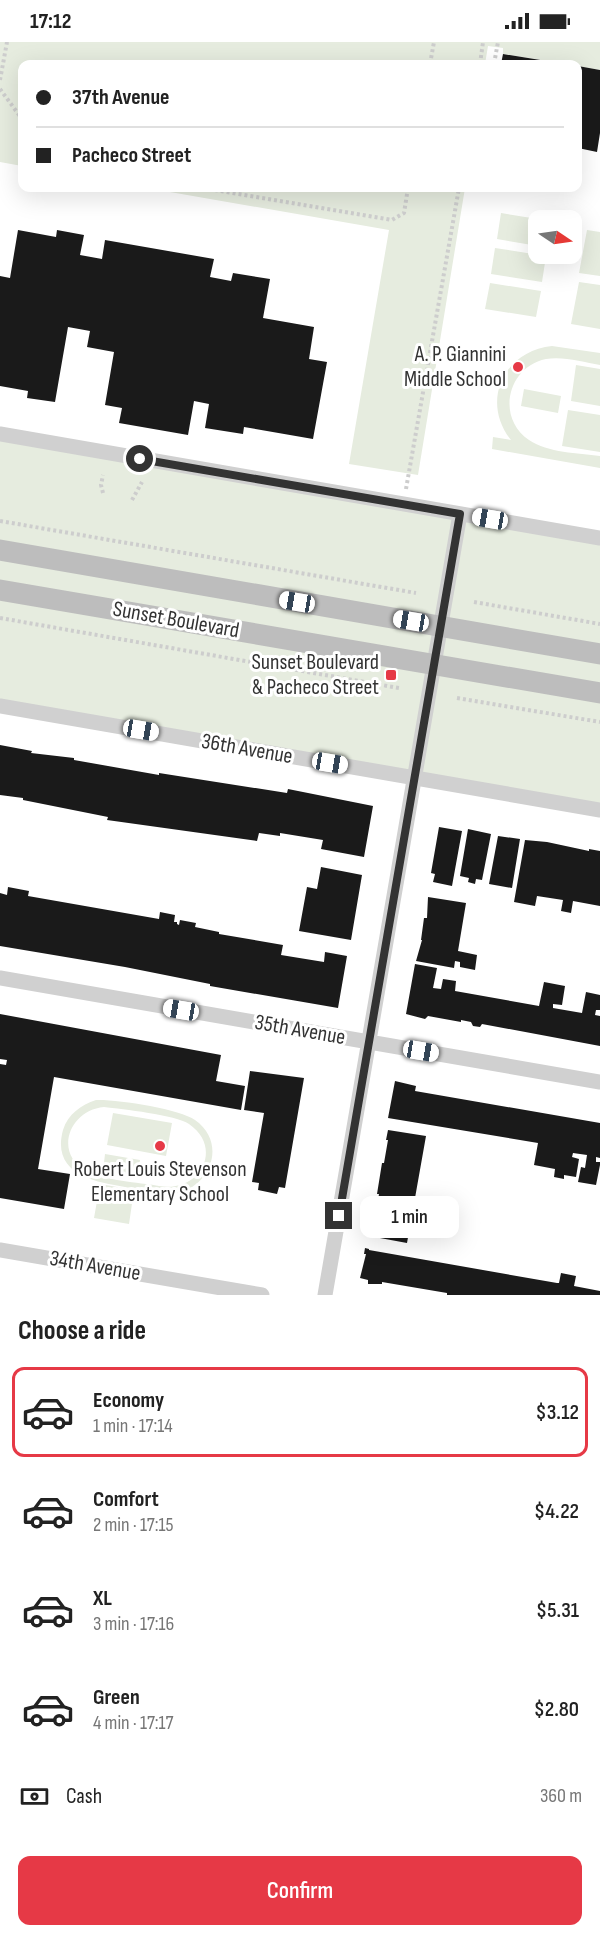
<!DOCTYPE html>
<meta charset="utf-8">
<style>
body{margin:0;font-family:"Sofia Sans Condensed",sans-serif;background:#f2f2f2;color:#222;height:100vh;display:flex;flex-direction:column;font-size:22px;white-space:nowrap}
*{box-sizing:border-box;margin:0}
p{font-size:20px;color:#767676}
.icon{flex:none;width:33px;height:33px;fill:none;stroke:currentColor;stroke-width:2;stroke-linecap:round;stroke-linejoin:round}
.map{position:relative;height:1253px;overflow:hidden}
.panel{display:flex;flex-direction:column;background:#fff;flex:1}
.panel>*{flex:none}
.top-card{position:absolute;left:18px;top:18px;width:564px;height:132px;border-radius:12px;box-shadow:0 6px 24px #0002;display:grid;align-content:center;height:132px;padding:0 18px;background:#fff}
.needle{width:39px;rotate:103deg}
.tools{position:absolute;left:528px;top:168px;display:grid;gap:12px}
.tools a{display:grid;place-items:center;width:54px;height:54px;border-radius:12px;background:#fff;box-shadow:0 6px 24px #0002;font-size:30px}
.end{position:absolute;width:27px;height:27px;margin:-14px;border:8px solid #333;background:#fff;box-shadow:0 0 0 3px #fff}
.from{border-radius:50%}
.bubble{position:absolute;height:42px;border-radius:12px;background:#fff;box-shadow:0 6px 24px #0002;font-size:20px;font-weight:600;line-height:42px;text-align:center}
.car{position:absolute;width:18px;height:36px;margin:-18px -9px;border-radius:8px;box-shadow:0 0 4px 2px #0007;background:linear-gradient(#fff 24%,#345 0 40%,#fff 0 76%,#345 0 86%,#fff 0)}
.top-card b{display:flex;align-items:center;gap:21px;height:57px;font-size:22px}
.top-card b+b{border-top:2px solid #e0e0e0}
.top-card i{width:15px;height:15px;background:#222}
ul{padding:0;list-style:none}
li{display:flex;align-items:center;gap:18px;height:90px;margin:0 12px 9px;padding:0 6px;border:3px solid transparent;border-radius:12px}
li div{flex:1}
li b{display:block;font-size:22px}
li em{font-style:normal;font-weight:600}
li.on{border-color:#e63946}
li>.icon{width:54px;height:54px;stroke-width:1.5}
h2{padding:0 18px;font-size:27px;line-height:72px}
.pay{display:flex;align-items:center;gap:15px;height:66px;padding:0 18px;font-size:22px}
.pay p{margin-inline-start:auto}
.cta{display:flex;gap:12px;margin-top:auto;padding:12px 18px}
.cta a{flex:1;height:69px;border-radius:12px;background:#e63946;color:#fff;font-size:24px;font-weight:600;line-height:69px;text-align:center}
.status{display:flex;justify-content:space-between;align-items:center;height:42px;padding:0 30px;background:#fff;direction:ltr}
.status svg{height:16px;fill:currentColor}
.map>svg:first-child{display:block}
.green{fill:#e6ecdf;fill-rule:evenodd}
.building{fill:#1a1a1a}
.lines{fill:none;stroke-linecap:round;stroke-linejoin:round}
.path{stroke:#cdcdcd;stroke-width:4;stroke-dasharray:3 3;stroke-linecap:butt}
.street{stroke:#d0d0d0;stroke-width:15}
.secondary{stroke:#bdbdbd;stroke-width:21}
.route{stroke:#333;stroke-width:8}
.poi-dot{fill:#e63946;stroke:#fff;stroke-width:2}
.labels{text-anchor:middle;dominant-baseline:central;stroke-width:6;stroke-linejoin:round;paint-order:stroke}
.poi-label{font-size:22px;fill:#333;stroke:#fff;text-anchor:end}
.street-label{font-size:22px;fill:#333;stroke:#fff}
</style>
<div class="status"><b>17:12</b><svg viewBox="0 0 49 12"><path d="M0 12V9h3v3zM5 12V6h3v6zM10 12V3h3v9zM15 12V0h3v12zM26 1h20v11H26zM47 4h2v5h-2z"/></svg></div>
<div class="map">
<svg width="600" height="1253" viewBox="0 0 600 1253">
<rect width="100%" height="100%" fill="#fff"/>
<path class="green" d="M0 0H600V28L578 24V22H567L503 12V6L488 4 485 22H22V124L0 120Z
M147 146H465L418 433 349 422 389 188Z
M501 171 544 178H538V204L497 197Z
M587 188 600 190V234L579 231Z
M495 206 546 214 542 240 491 232Z
M579 240 600 243V287L571 282Z
M490 241 541 249 536 275 485 267Z
M552 304 600 311V323C583 320 563 314 546 317 507 325 496 376 529 398 548 411 578 411 600 414V426L492 407 493 395 511 398C480 359 504 309 552 304Z
M576 323 600 327V364L571 359Z
M524 347 561 354 558 371 521 364Z
M568 368 600 373V410L562 404Z
M0 392 600 496V768L0 664Z
M96 1058C116 1057 180 1067 195 1078 229 1102 209 1148 172 1152 156 1151 141 1148 125 1145 94 1140 51 1132 63 1088 68 1072 81 1063 96 1058ZM104 1065C122 1067 176 1073 189 1082 224 1106 200 1151 159 1144 138 1140 105 1139 87 1129 53 1112 69 1068 104 1065Z
M113 1071 172 1081 166 1114 107 1103Z
M105 1112 140 1118 137 1135 103 1129Z
M100 1142 134 1148 129 1182 94 1176Z"/>
<path class="building" d="M503 12 559 21V22H501Z
M578 24 600 28V91L597 110 578 106Z
M18 188 56 195 57 188 84 193 80 213 102 217 105 198 214 217 210 235 231 239 233 231 270 237 263 276 314 285 309 317 327 320 313 397 244 385 243 392 205 386 209 362 194 359 188 393 119 381 122 366 105 363 114 310 87 305 90 289 68 285 55 360 27 356 28 349 0 344V234L10 236Z
M0 703 32 709 31 711 74 716V718L159 733V731L287 751 288 747 373 764 364 815 321 807 323 798 280 791V794L259 791 257 799 107 778 108 775 23 758V756L0 753Z
M439 785 462 789 452 844 433 840 435 832 431 831Z
M468 787 491 792 482 838 476 837 475 842 468 840 469 836 460 834Z
M498 794 520 797 512 846 489 842Z
M525 798 547 800 589 809V807L600 809V864L573 859 571 871 561 869 563 858 537 854 535 864 514 860Z
M321 825 362 833 351 898 299 889 307 845 317 847Z
M8 845 29 849 28 854 159 877 160 870 175 873 174 880H177V882L179 883 180 878 196 881 195 885 219 890V892L283 903 281 913 324 920 325 910 347 914 338 966 210 944V942L125 925 0 904V851L7 853Z
M428 855 466 861 458 909 477 913 475 928 460 925V920L455 919 454 926 416 919 422 898H421L424 876H427Z
M415 922 437 926 433 946 441 947 443 937 456 939 455 949 539 964 544 940 565 944 562 963 553 962V966L582 971 586 950 600 953V968H596L595 973 600 974V1004L482 982 480 985 473 984 471 980 461 978V980L428 974 425 977 406 972Z
M0 972 221 1013 216 1039 245 1044 241 1068 54 1035 38 1127 70 1132 64 1167 0 1156V1022L6 1023 7 1018 0 1017Z
M250 1029 304 1036 285 1146 279 1145 277 1152 258 1148 259 1141 252 1140 264 1071 244 1068Z
M395 1039 416 1044 415 1049 600 1081V1116L596 1115V1120H600V1123L596 1143 578 1140 581 1125 585 1126 587 1113 573 1111 572 1115 579 1117 576 1135 564 1133V1137L554 1135 555 1127 534 1123 538 1101 388 1076Z
M388 1088 426 1094 407 1201 369 1194 371 1185H373L375 1162 377 1163 379 1152H377L382 1121H384L388 1098H386Z
M365 1206 369 1207V1208L557 1241H559L561 1231 576 1234 574 1244 600 1249V1253H447V1251L382 1240V1242H368V1238L360 1236 366 1212H364Z"/>
<g class="lines">
<path class="path" d="M430 22 434 0
M480 22 483 0
M494 22 498 0
M0 38 7 0
M0 47 22 77
M203 146 392 178 404 171 408 146
M406 447 459 146
M103 451 101 443 103 433
M132 458 142 440
M0 479 416 551
M474 560 600 582
M0 576 399 646
M457 656 600 680"/>
<path class="street" d="M0 392 600 496
M0 664 600 768
M0 936 600 1040
M0 1208 262 1253
M325 1253 460 472"/>
<path class="secondary" d="M0 508 600 612
M0 548 600 651"/>
</g>
<g class="lines">
<path class="route" d="M140 417 460 472 339 1174"/>
</g>
<g class="poi-dot">
<circle cx="518" cy="325" r="6"/>
<rect x="385" y="627" width="12" height="12" rx="3"/>
<circle cx="160" cy="1104" r="6"/>
</g>
<g class="labels">
<g class="poi-label">
<text x="506" y="312">A. P. Giannini<tspan x="506" dy="25">Middle School</tspan></text>
<text x="379" y="620">Sunset Boulevard<tspan x="379" dy="25">&amp; Pacheco Street</tspan></text>
<text x="160" y="1127" text-anchor="middle">Robert Louis Stevenson<tspan x="160" dy="25">Elementary School</tspan></text>
</g>
<g class="street-label">
<text transform="translate(176 578) rotate(10)">Sunset Boulevard</text>
<text transform="translate(247 707) rotate(10)">36th Avenue</text>
<text transform="translate(300 988) rotate(10)">35th Avenue</text>
<text transform="translate(95 1224) rotate(10)">34th Avenue</text>
</g>
</g>
</svg>
<div class="tools">
<a><svg class="needle" viewBox="-14 -14 28 28"><path d="M0-13l5 13h-10z" fill="#e53935"/><path d="M0 13l5-13h-10z" fill="#767676"/></svg></a>
</div>
<i class="end from" style="left:140px;top:417px"></i>
<i class="end" style="left:339px;top:1174px"></i>
<div class="bubble" style="left:360px;top:1154px;width:99px">1 min</div>
<i class="car" style="left:490px;top:477px;rotate:280deg"></i>
<i class="car" style="left:297px;top:560px;rotate:280deg"></i>
<i class="car" style="left:411px;top:579px;rotate:280deg"></i>
<i class="car" style="left:141px;top:688px;rotate:100deg"></i>
<i class="car" style="left:330px;top:721px;rotate:100deg"></i>
<i class="car" style="left:181px;top:968px;rotate:280deg"></i>
<i class="car" style="left:421px;top:1009px;rotate:100deg"></i>
<div class="top-card">
<b><i class="from"></i>37th Avenue</b>
<b><i></i>Pacheco Street</b>
</div>
</div>
<section class="panel">
<h2>Choose a ride</h2>
<ul>
<li class="on"><svg class="icon" aria-label="car" viewBox="0 0 24 24"><path d="M5 17H2v-5l4-1 3-4h7l3 4 3 1v5h-3M9 17h6M6 11h13"/><circle cx="7" cy="17" r="2"/><circle cx="17" cy="17" r="2"/></svg><div><b>Economy</b><p>1 min · 17:14</p></div><em>$3.12</em></li>
<li><svg class="icon" aria-label="car" viewBox="0 0 24 24"><path d="M5 17H2v-5l4-1 3-4h7l3 4 3 1v5h-3M9 17h6M6 11h13"/><circle cx="7" cy="17" r="2"/><circle cx="17" cy="17" r="2"/></svg><div><b>Comfort</b><p>2 min · 17:15</p></div><em>$4.22</em></li>
<li><svg class="icon" aria-label="car" viewBox="0 0 24 24"><path d="M5 17H2v-5l4-1 3-4h7l3 4 3 1v5h-3M9 17h6M6 11h13"/><circle cx="7" cy="17" r="2"/><circle cx="17" cy="17" r="2"/></svg><div><b>XL</b><p>3 min · 17:16</p></div><em>$5.31</em></li>
<li><svg class="icon" aria-label="car" viewBox="0 0 24 24"><path d="M5 17H2v-5l4-1 3-4h7l3 4 3 1v5h-3M9 17h6M6 11h13"/><circle cx="7" cy="17" r="2"/><circle cx="17" cy="17" r="2"/></svg><div><b>Green</b><p>4 min · 17:17</p></div><em>$2.80</em></li>
</ul>
<div class="pay"><svg class="icon" aria-label="cash" viewBox="0 0 24 24"><path d="M3 7h18v10H3z"/><circle cx="12" cy="12" r="2"/></svg>Cash<p>360 m</p></div>
<div class="cta"><a>Confirm</a></div>
</section>
